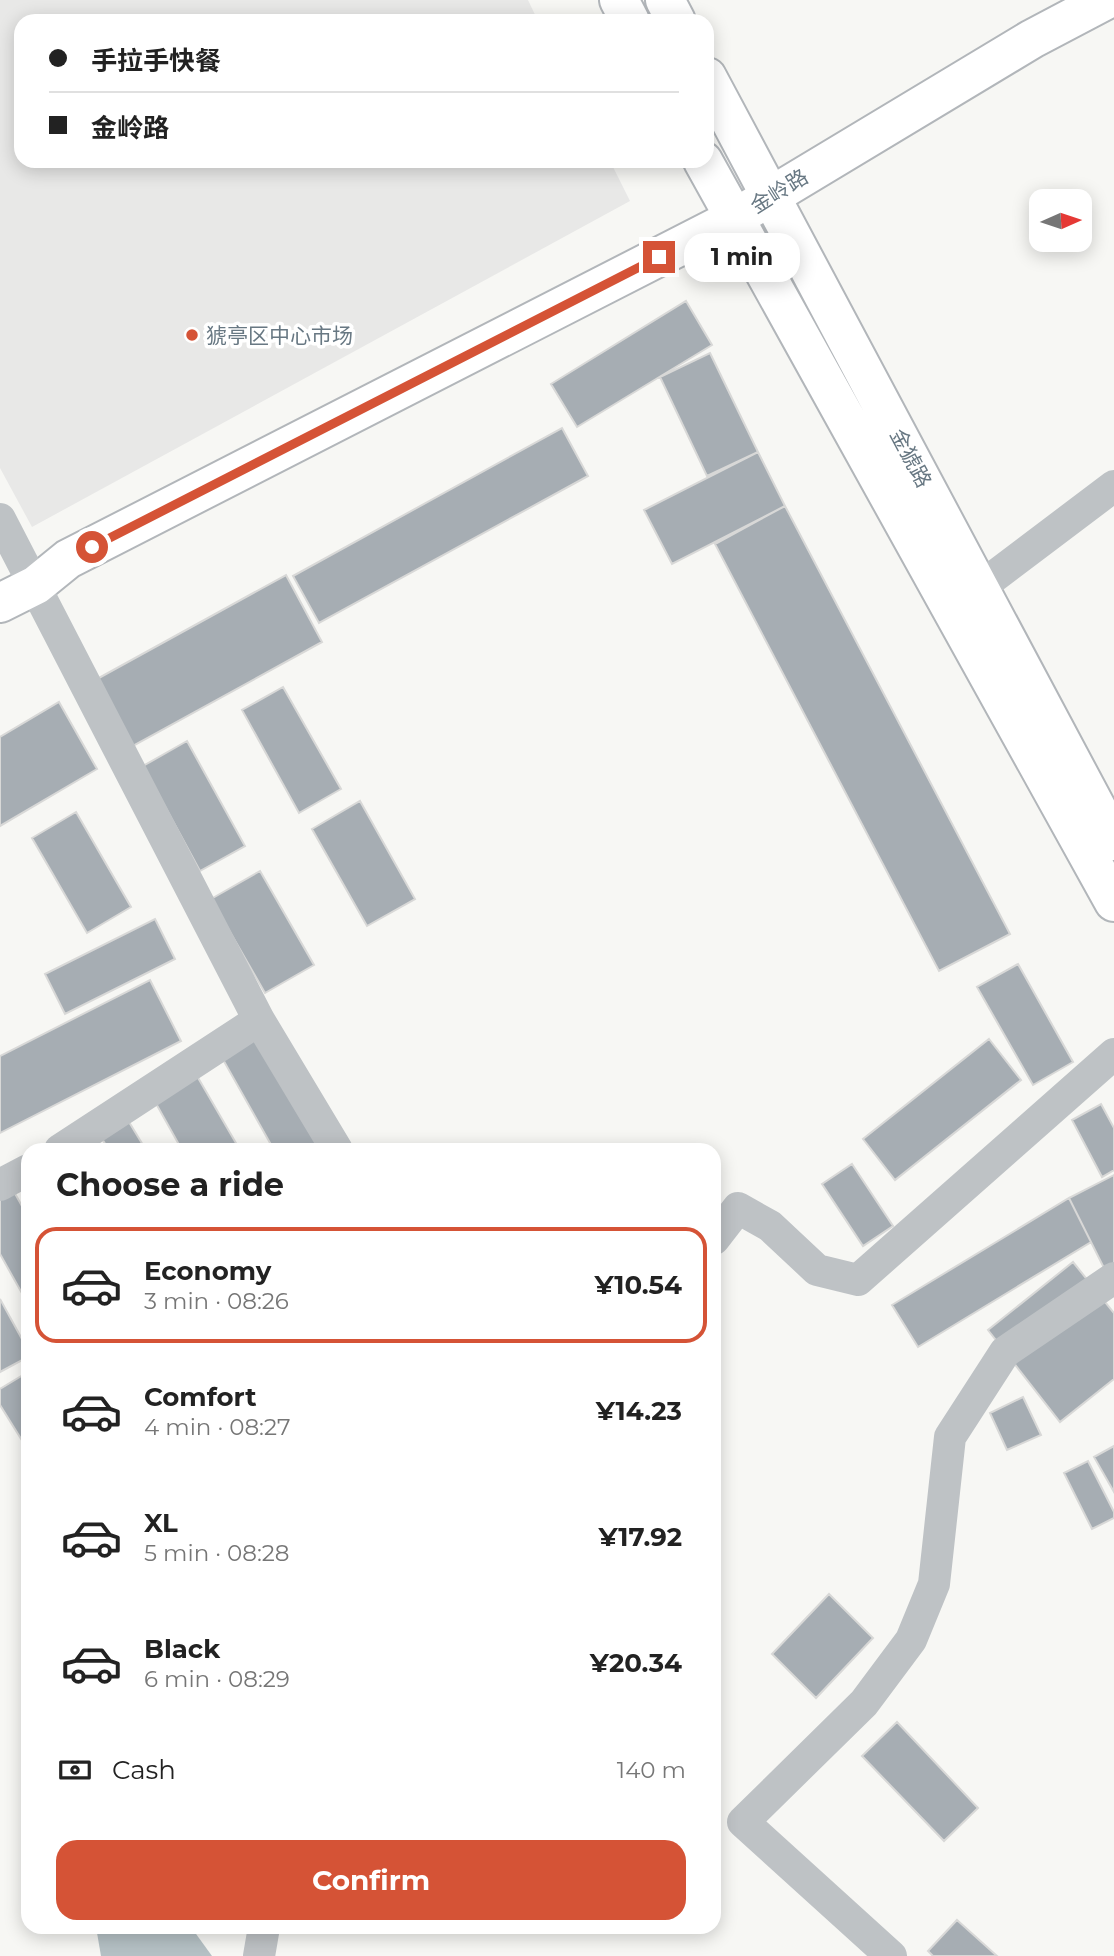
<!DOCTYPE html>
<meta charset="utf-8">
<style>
body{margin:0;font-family:Montserrat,"Noto Sans SC",sans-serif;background:#f2f2f2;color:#222;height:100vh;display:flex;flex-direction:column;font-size:26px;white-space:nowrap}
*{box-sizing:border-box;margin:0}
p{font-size:23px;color:#767676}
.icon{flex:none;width:38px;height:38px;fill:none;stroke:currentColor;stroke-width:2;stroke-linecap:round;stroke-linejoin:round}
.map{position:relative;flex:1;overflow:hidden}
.drawer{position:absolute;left:21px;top:1143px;width:700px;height:791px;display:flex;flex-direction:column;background:#fff;border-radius:21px;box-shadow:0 4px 18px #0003}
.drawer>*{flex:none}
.guide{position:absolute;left:14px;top:14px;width:700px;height:154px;border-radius:21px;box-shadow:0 4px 18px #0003;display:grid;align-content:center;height:154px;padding:0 35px;background:#fff}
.needle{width:46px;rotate:87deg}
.tools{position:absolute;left:1029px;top:189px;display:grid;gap:14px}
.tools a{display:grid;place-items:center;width:63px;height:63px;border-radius:14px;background:#fff;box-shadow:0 4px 18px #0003;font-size:35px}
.end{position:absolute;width:32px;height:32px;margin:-16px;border:9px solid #d55336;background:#fff;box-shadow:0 0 0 4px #fff}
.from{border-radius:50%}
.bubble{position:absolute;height:49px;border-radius:21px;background:#fff;box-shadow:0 4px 18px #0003;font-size:23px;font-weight:700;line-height:49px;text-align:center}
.guide b{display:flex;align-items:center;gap:24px;height:66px;font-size:26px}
.guide b+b{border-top:2px solid #e0e0e0}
.guide i{width:18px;height:18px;background:#222}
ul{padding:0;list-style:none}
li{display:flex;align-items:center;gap:21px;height:116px;margin:0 14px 10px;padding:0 21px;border:4px solid transparent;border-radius:21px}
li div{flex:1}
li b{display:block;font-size:26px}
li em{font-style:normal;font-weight:700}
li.active{border-color:#d55336}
li>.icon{width:63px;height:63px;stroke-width:1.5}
h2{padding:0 35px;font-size:32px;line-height:84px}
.pay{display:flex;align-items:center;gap:18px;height:77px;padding:0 35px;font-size:26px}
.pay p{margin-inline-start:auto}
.primary-button{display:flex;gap:14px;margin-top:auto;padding:14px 35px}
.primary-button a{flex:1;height:80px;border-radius:21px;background:#d55336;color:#fff;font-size:28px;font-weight:700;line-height:80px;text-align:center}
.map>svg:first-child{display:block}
.built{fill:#e8e8e7}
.water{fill:#b5c1c5}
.building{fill:#a6adb3;stroke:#d8d8d7;stroke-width:2}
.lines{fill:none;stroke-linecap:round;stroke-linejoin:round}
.major-casing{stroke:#b2b6ba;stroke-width:42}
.minor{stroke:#bec2c5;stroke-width:32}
.major{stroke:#fff;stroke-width:38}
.route{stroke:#d55336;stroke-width:9}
.poi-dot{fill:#d55336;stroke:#fff;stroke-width:2.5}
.labels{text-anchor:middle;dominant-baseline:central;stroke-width:7;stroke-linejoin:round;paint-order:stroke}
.street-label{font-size:21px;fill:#687883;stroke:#fff}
.poi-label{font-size:21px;fill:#687883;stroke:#fff;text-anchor:start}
</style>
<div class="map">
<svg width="1114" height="1956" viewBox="0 0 1114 1956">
<rect width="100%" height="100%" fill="#f7f7f4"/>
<path class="built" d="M0 0H528L538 21H21V161H610L630 201 32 527 0 468Z"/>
<path class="water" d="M96 1927H191L212 1956H101Z"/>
<path class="building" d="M686 301 712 345 577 427 551 384Z
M710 353 758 452 707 476 660 377Z
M562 428 588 476 319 623 293 576Z
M758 452 785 506 672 564 644 510Z
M785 506 1010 934 939 971 715 544Z
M286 575 322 642 133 746 97 679Z
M283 687 341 789 299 813 242 710Z
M59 702 97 769 0 826V737Z
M187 741 245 846 200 871 143 766Z
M360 801 415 899 367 926 312 829Z
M76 812 131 907 87 933 32 838Z
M260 871 314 965 265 993 211 899Z
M155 919 175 959 65 1014 45 974Z
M1018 964 1073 1062 1033 1085 977 987Z
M150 980 181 1041 0 1133V1056Z
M258 1035 323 1150H274L221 1056Z
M989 1039 1021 1080 895 1180 863 1139Z
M197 1076 240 1150H182L154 1100Z
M1101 1104 1114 1128V1170L1102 1177 1072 1120Z
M126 1117 146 1150H109L99 1134Z
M852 1164 893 1226 863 1246 822 1184Z
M1114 1175V1288L1069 1198Z
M12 1188 28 1217V1304L0 1254V1195Z
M1069 1198 1091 1242 918 1347 892 1305Z
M1073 1262 1114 1313V1379L1060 1422 988 1330Z
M0 1299 28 1350V1357L0 1372Z
M28 1372V1450L0 1405V1389Z
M1023 1397 1041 1435 1007 1450 990 1413Z
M1114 1446V1492L1094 1457Z
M1088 1461 1114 1512V1518L1092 1529 1064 1473Z
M829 1594 873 1638 816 1698 772 1654Z
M897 1722 978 1808 944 1841 862 1756Z
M957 1920 997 1956H933L928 1951Z"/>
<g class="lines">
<defs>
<path id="major" d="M619 0 630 21
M665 0 676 21
M707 77 1114 841
M703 161 1114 902
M0 603 36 585 68 559 733 219 1032 39 1106 0"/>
</defs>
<use href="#major" class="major-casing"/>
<path class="minor" d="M0 519 259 1020 337 1150
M979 588 1114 486
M60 1150 259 1020
M0 1185 28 1170
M714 1239 738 1208 770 1226 817 1270 858 1280 1114 1054
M259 1956 264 1927
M891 1956 743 1822 864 1703 911 1640 934 1584 950 1437 1005 1352 1114 1278"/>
<use href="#major" class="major"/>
</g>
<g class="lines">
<path class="route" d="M92 547 659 257"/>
</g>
<circle class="poi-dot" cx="192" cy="335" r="7"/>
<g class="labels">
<g class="street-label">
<text transform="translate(779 191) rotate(-32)">金岭路</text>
<text transform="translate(911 458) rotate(62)">金猇路</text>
</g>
<g class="poi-label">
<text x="206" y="335">猇亭区中心市场</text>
</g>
</g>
</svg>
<div class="tools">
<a><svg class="needle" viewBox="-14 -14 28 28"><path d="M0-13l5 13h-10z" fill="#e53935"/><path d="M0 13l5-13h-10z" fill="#767676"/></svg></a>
</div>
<i class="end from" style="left:92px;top:547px"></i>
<i class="end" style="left:659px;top:257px"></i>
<div class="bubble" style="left:684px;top:233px;width:116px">1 min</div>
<div class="guide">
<b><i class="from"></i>手拉手快餐</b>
<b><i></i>金岭路</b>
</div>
<section class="drawer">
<h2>Choose a ride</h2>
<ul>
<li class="active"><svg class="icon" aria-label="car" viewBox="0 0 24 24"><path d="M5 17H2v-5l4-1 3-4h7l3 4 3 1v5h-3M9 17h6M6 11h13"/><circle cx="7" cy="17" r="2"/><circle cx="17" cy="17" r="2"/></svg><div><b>Economy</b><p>3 min · 08:26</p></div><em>¥10.54</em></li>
<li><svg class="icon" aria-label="car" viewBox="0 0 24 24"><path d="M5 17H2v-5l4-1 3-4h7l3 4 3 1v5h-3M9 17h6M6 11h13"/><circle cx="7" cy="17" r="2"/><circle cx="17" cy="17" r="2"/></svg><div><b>Comfort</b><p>4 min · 08:27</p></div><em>¥14.23</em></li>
<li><svg class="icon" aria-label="car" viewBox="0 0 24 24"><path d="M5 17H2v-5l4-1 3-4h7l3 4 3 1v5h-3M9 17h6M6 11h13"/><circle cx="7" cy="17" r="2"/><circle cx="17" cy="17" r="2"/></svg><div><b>XL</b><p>5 min · 08:28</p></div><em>¥17.92</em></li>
<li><svg class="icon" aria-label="car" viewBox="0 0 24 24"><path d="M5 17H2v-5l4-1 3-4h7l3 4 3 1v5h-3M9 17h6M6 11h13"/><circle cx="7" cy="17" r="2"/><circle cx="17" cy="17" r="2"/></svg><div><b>Black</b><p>6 min · 08:29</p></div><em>¥20.34</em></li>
</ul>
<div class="pay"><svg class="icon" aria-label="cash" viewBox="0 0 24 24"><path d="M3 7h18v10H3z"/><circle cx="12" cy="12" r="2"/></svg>Cash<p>140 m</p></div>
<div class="primary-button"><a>Confirm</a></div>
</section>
</div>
